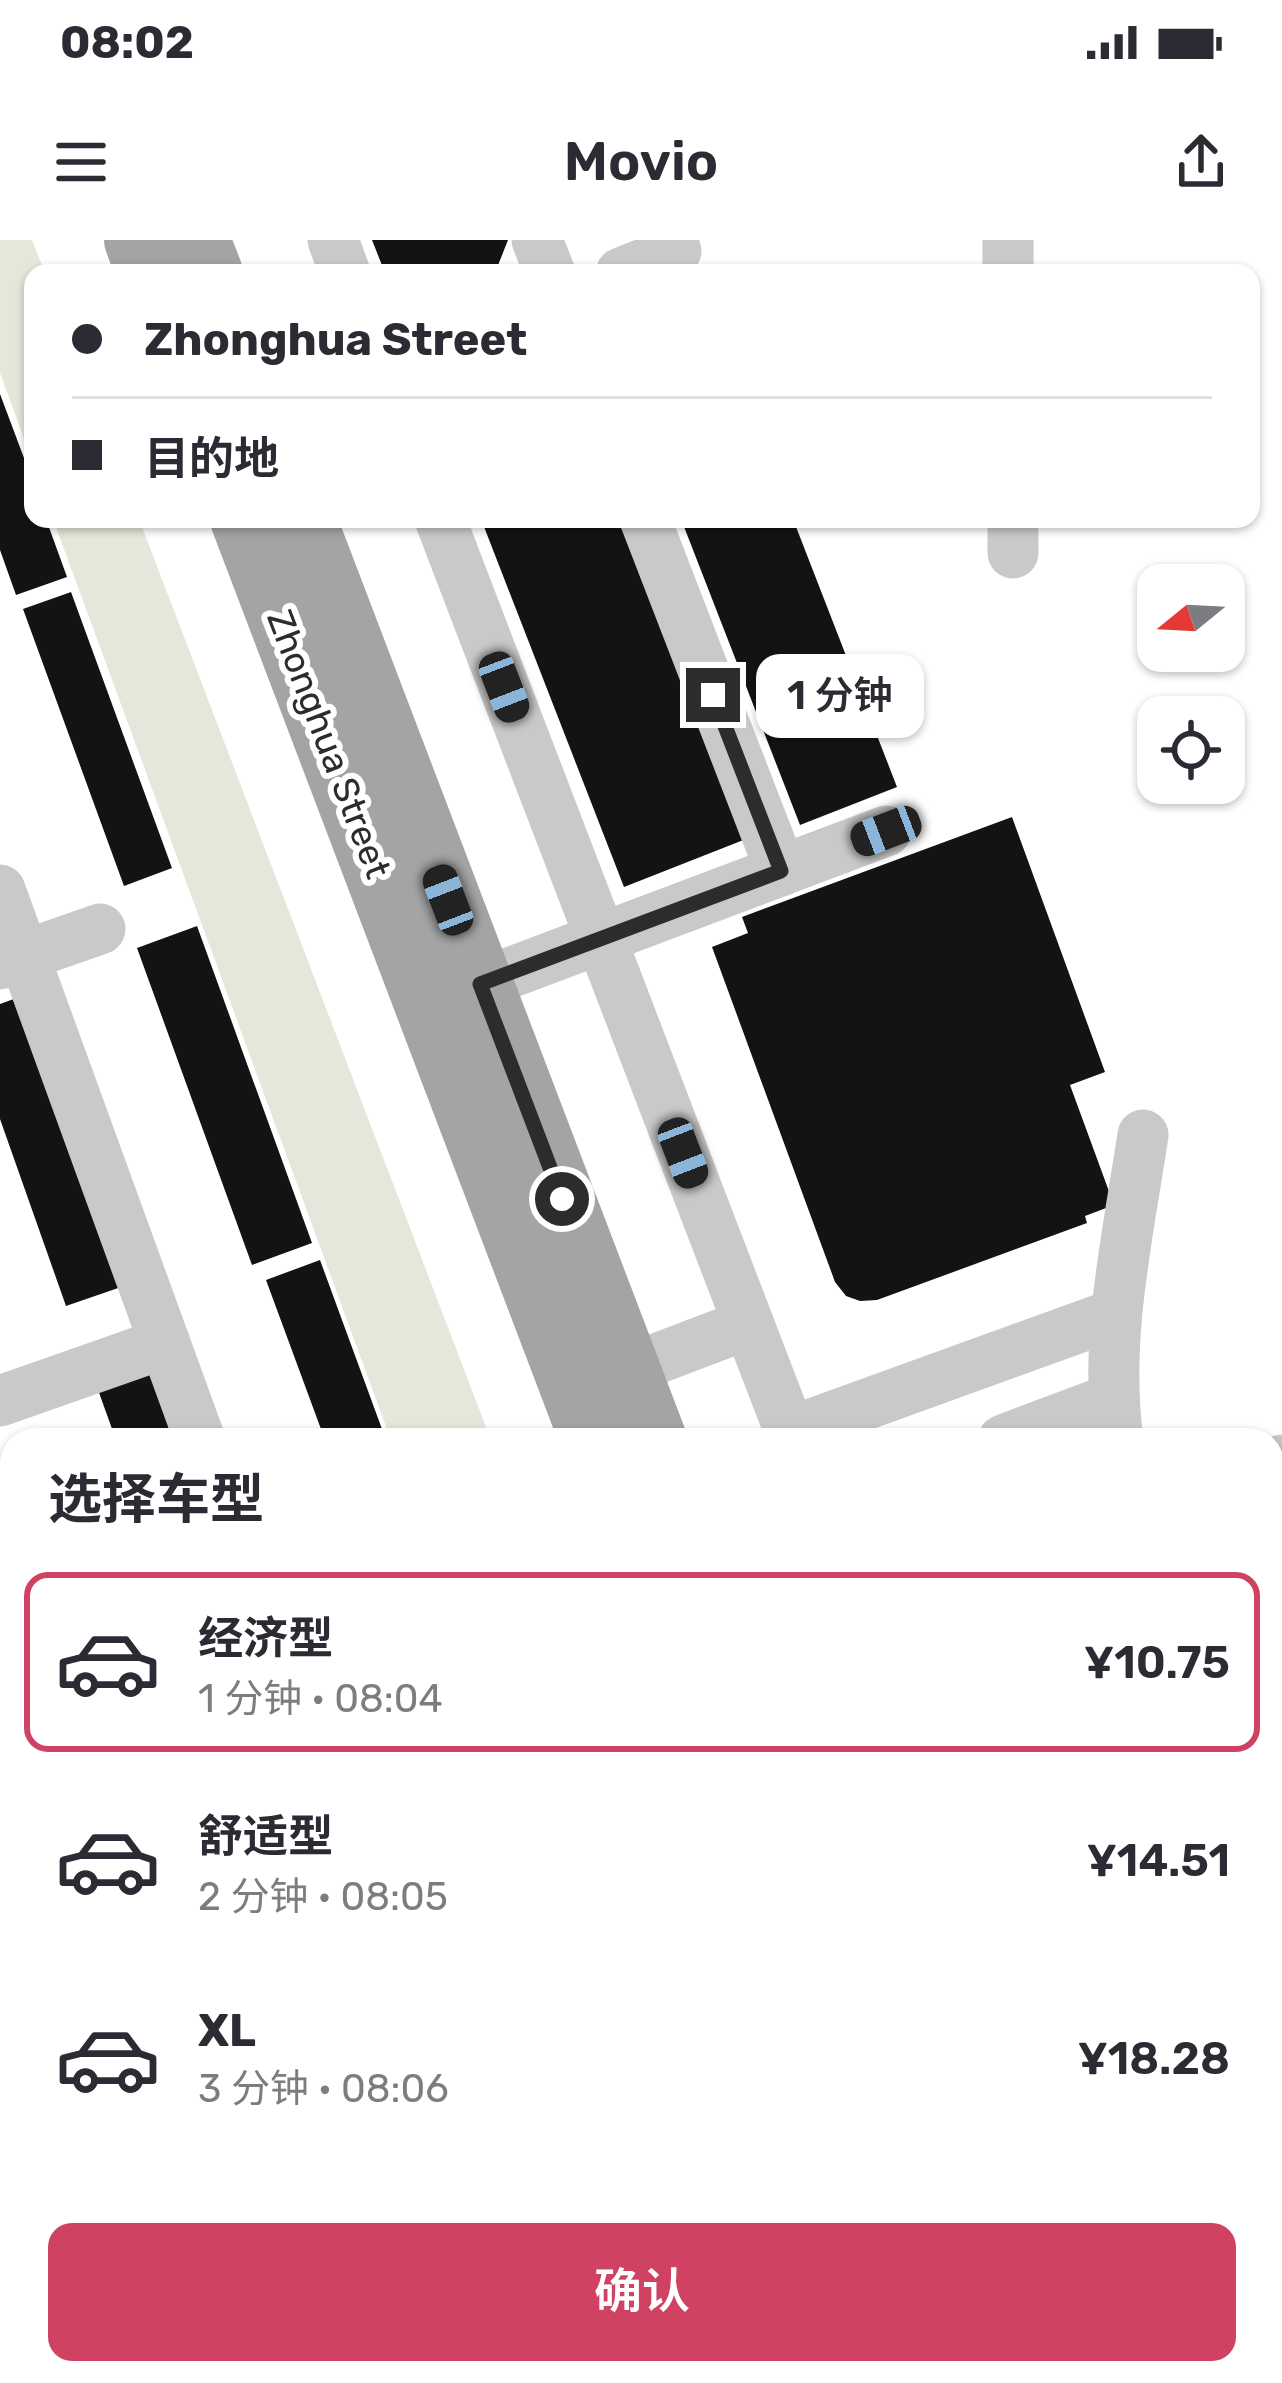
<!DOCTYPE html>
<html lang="zh">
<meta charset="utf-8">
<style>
body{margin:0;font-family:Rubik,"Noto Sans SC",sans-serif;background:#f2f2f3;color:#2b2b33;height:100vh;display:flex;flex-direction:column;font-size:45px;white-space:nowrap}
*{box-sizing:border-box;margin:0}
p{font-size:39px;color:#7c7c81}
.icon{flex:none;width:66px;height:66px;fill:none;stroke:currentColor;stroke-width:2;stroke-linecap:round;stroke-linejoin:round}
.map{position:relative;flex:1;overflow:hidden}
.panel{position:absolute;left:0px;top:1188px;width:1284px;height:957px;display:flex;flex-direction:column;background:#fff;border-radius:36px 36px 0 0;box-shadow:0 3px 9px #0004}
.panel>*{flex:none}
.top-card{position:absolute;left:24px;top:24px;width:1236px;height:264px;border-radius:24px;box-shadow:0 3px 9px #0004;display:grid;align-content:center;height:264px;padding:0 48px;background:#fff}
.needle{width:78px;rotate:252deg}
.fabs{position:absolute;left:1137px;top:324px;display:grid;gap:24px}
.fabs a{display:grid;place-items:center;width:108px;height:108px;border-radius:24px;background:#fff;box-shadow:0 3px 9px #0004;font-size:60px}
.end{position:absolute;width:54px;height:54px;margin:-27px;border:15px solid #2c2c2c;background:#fff;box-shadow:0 0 0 6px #fff}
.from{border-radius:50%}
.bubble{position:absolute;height:84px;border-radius:24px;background:#fff;box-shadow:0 3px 9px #0004;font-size:39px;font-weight:600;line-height:84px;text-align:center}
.car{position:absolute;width:36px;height:72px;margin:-36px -18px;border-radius:15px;box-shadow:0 0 9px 3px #0007;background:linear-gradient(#222 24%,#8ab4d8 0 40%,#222 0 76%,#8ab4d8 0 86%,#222 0)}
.top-card b{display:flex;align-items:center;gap:42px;height:114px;font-size:45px}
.top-card b+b{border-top:3px solid #e1e1e2}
.top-card i{width:30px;height:30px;background:#2b2b33}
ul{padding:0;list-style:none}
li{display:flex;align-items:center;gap:36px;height:180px;margin:0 24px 18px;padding:0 24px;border:6px solid transparent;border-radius:24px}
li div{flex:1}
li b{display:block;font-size:45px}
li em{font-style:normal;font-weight:600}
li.on{border-color:#cf4262}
li>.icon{width:108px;height:108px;stroke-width:1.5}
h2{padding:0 48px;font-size:54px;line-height:144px}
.action{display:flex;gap:24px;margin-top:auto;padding:24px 48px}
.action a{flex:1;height:138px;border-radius:24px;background:#cf4262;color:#fff;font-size:48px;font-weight:600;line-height:138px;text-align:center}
.status{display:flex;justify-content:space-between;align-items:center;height:84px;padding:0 60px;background:#fff;direction:ltr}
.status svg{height:33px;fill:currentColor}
header{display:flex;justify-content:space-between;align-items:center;height:156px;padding:0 48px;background:#fff;font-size:54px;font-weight:600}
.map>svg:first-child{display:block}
.green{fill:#e4e8db}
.building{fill:#131313}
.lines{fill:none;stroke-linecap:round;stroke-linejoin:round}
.minor{stroke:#c9c9c9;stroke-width:51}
.major{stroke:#a4a4a4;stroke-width:66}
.route{stroke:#2c2c2c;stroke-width:15}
.labels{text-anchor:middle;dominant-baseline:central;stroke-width:12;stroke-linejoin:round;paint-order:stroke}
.street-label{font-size:36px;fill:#2c2c2c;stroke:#fff}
</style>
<div class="status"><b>08:02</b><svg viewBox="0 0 49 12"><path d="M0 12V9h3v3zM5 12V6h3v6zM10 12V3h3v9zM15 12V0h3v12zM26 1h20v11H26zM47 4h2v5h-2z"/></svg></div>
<header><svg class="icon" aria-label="menu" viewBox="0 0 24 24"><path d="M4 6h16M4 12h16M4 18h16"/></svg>Movio<svg class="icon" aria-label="share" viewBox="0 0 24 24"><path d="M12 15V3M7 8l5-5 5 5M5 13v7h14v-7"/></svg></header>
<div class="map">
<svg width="1282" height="2143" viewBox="0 0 1282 2143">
<rect width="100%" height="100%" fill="#fff"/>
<path class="green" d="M0 0H32L45 33H33V223L0 133Z
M53 279H139L491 1200H391Z
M1282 1285V2143H1117L1113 2133H1272V1289Z"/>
<path class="building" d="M372 0H508L495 33H385Z
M0 154 33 242V279H46L67 337 16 355 0 310Z
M481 279H622L746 599 624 647Z
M681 279H793L897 547 800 585Z
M71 352 172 628 124 646 23 369Z
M1012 577 1105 832 1070 845 1114 965 1085 976 1087 983 877 1060 860 1061 846 1056 835 1042 712 707 748 693 742 677Z
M197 686 312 1003 252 1025 137 708Z
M22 756 124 1046 66 1066 0 879V764Z
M320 1020 386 1200H325L266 1040Z
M153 1127 179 1200H116L97 1147Z
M0 1271 12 1303 11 1487 0 1455Z
M0 1939 12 1973V2133H64L67 2143H0Z"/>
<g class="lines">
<path class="minor" d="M333 0 345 33
M537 0 550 33
M1008 0V33
M621 33 676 11
M440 279 793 1200
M645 279 781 631
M1013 279V313
M0 650 200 1200
M0 724 100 689
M480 744 886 591
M627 1130 748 1084
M0 1161 165 1103
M790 1192 1116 1074
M1003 1200 1112 1159
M1118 1200C1104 1098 1128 995 1143 895
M1272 1224 1282 1220
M0 1639 12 1635
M0 1795 12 1831
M111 2133 114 2143
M883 2133 887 2143"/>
<path class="major" d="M137 0 149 33
M197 0 210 33
M243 279 593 1200
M303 279 654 1200
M950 2133 954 2143
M1010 2133 1014 2143"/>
</g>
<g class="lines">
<path class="route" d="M562 959 480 744 781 631 713 455"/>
</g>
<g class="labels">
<g class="street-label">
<text transform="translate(329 504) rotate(69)">Zhonghua Street</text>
</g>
</g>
</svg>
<div class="fabs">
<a><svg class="needle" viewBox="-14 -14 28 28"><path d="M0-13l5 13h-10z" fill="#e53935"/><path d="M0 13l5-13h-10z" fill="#7c7c81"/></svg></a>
<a><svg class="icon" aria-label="locate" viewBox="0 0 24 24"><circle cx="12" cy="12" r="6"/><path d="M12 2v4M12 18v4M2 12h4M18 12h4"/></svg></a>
</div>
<i class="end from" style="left:562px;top:959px"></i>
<i class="end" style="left:713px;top:455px"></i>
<div class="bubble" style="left:756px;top:414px;width:168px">1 分钟</div>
<i class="car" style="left:504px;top:447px;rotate:159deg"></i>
<i class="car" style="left:886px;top:591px;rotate:249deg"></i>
<i class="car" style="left:448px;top:660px;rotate:339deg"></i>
<i class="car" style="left:683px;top:913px;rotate:159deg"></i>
<div class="top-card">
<b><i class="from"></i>Zhonghua Street</b>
<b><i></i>目的地</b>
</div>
<section class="panel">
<h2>选择车型</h2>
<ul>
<li class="on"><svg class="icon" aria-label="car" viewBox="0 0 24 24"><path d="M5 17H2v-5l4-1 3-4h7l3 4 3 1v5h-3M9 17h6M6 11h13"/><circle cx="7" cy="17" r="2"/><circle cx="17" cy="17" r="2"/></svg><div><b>经济型</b><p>1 分钟 · 08:04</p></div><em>¥10.75</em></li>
<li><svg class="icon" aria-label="car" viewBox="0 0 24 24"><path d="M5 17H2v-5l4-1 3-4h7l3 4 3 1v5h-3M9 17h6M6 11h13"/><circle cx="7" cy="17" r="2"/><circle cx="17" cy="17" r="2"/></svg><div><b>舒适型</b><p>2 分钟 · 08:05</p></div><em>¥14.51</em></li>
<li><svg class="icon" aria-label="car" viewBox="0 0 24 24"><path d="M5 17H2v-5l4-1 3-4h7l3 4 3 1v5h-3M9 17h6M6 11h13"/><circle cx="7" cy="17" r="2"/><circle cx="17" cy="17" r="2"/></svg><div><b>XL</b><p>3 分钟 · 08:06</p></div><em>¥18.28</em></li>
</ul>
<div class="action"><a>确认</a></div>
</section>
</div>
